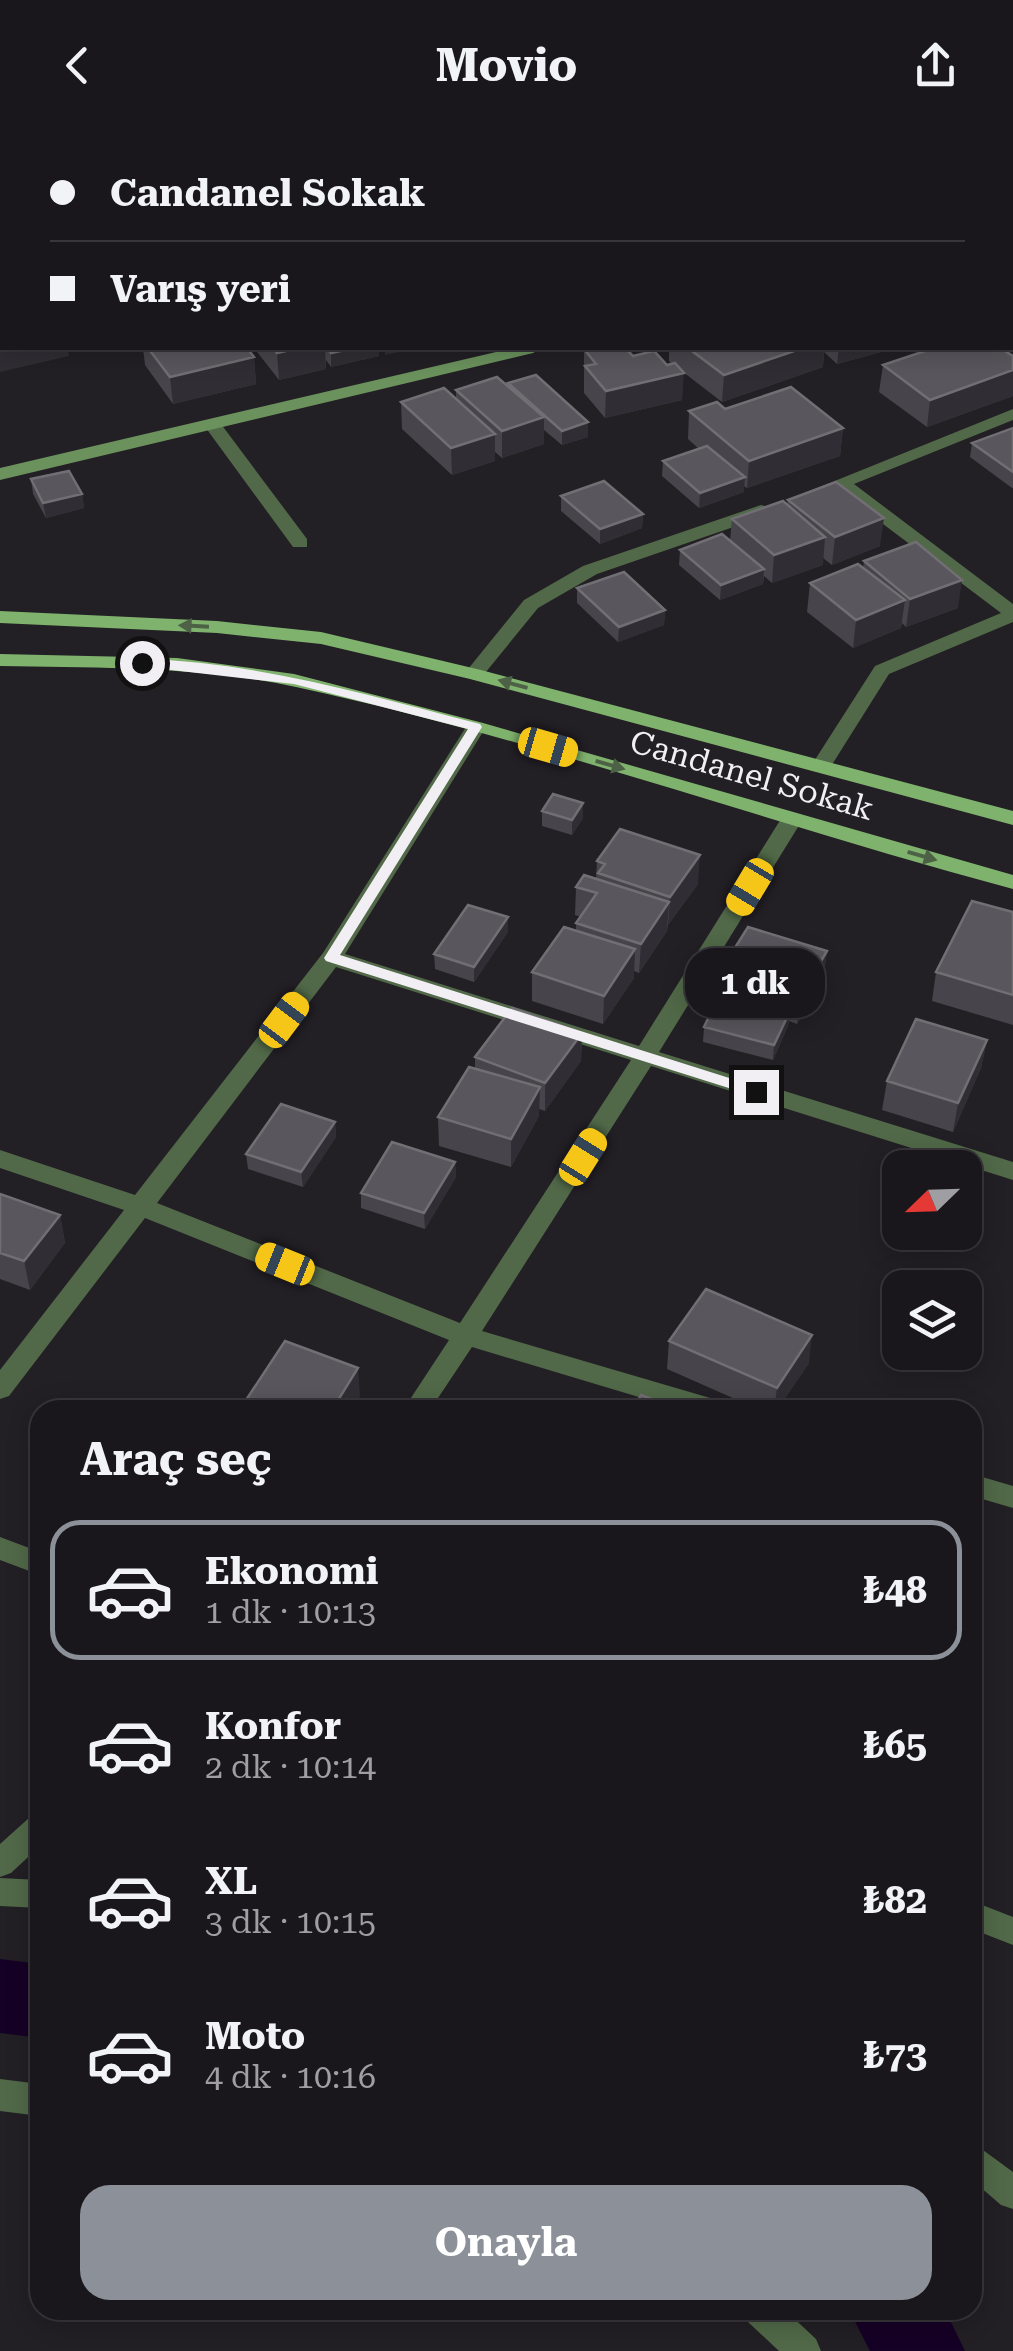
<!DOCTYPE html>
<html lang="tr">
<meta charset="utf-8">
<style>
body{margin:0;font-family:"Roboto Serif",serif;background:#232025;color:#f1f3f6;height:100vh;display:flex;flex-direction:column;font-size:38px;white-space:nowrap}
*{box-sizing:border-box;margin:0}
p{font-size:32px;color:#9f9fa3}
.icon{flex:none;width:55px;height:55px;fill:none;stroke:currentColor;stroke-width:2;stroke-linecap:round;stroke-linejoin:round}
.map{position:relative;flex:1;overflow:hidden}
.panel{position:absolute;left:30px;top:1270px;width:952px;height:920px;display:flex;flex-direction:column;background:#1a171c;border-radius:30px;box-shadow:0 5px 25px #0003,0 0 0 2px #38363b}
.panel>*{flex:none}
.banner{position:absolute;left:0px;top:0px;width:1015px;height:220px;box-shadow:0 5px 25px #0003,0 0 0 2px #38363b;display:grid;align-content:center;height:220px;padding:0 50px;background:#1a171c}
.needle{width:65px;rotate:247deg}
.tools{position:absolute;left:882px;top:1020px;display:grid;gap:20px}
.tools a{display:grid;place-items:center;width:100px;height:100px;border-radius:20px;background:#1a171c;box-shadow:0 5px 25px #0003,0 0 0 2px #38363b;font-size:50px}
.end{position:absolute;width:45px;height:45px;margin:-22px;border:12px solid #f1eff3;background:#111;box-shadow:0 0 0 5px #111}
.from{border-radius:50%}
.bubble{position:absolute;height:70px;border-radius:30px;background:#1a171c;box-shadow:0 5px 25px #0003,0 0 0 2px #38363b;font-size:32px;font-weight:700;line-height:70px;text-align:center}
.car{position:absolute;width:30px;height:60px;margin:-30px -15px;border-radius:12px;box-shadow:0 0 8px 2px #0007;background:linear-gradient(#f5c518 24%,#345 0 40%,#f5c518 0 76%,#345 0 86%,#f5c518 0)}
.banner b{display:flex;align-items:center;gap:35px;height:95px;font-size:38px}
.banner b+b{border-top:2px solid #38363b}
.banner i{width:25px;height:25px;background:#f1f3f6}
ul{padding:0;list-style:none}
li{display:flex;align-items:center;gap:30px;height:140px;margin:0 20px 15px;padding:0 30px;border:5px solid transparent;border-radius:30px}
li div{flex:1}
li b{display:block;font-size:38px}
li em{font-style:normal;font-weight:700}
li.active{border-color:#8c9099}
li>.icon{width:90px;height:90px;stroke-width:1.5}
h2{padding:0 50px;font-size:45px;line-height:120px}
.cta{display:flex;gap:20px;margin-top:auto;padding:20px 50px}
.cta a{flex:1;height:115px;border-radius:30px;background:#8c9099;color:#fff;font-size:40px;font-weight:700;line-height:115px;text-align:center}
header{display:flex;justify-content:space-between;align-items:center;height:130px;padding:0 50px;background:#1a171c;font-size:45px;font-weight:700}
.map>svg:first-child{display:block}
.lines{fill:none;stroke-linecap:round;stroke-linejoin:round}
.canal{fill:#160126;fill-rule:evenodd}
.street{fill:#516948;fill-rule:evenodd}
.secondary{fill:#6b925d;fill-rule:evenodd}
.primary{fill:#7fb26c;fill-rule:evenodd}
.wall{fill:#47444b}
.shaded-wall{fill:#302d34}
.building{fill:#59565d;stroke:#716e74;stroke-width:2.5}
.oneway{fill:#4c6145}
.route{fill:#f1eff3}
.labels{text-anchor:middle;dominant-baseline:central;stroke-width:8;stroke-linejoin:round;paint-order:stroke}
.street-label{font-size:32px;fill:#f1eff3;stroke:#221f25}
</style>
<header><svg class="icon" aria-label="back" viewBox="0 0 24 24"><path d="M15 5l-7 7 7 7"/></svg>Movio<svg class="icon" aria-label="share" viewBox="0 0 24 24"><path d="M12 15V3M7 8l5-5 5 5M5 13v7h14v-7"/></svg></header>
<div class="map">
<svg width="1013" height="2221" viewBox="0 0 1013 2221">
<rect width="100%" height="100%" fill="#221f25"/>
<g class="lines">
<path class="canal" d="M0 1829 40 1834V1908L0 1903Z
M849 2180H945L965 2221H870Z"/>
<path class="street" d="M397 0H413L415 2H399Z
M1013 279V290L854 354 1013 474V492L889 544 828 641H814L811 636 875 536 1001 483 838 360 809 371 800 365Z
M212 289 218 290 307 409V417H293L203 294Z
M761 375 768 377V385L597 444 538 478 481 548 474 550 464 544 524 470 583 436Z
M476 591 486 597 345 824 639 916 784 684H800L803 689 659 922 1013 1032V1050L651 936 482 1201 717 1270 726 1273 730 1280H682L472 1217 430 1280H403L449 1210 145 1088 9 1266 0 1269V1240L124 1080 0 1038V1020L135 1065 323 823 466 597ZM336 837 631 930 460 1193 157 1073Z
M972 1344 1013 1356V1378L972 1366Z
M0 1407 40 1422V1445L0 1430Z
M40 1684V1716L11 1743 0 1747V1714L29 1688Z
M0 1748 40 1750V1778L0 1776Z
M972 1771 1013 1787V1815L972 1799Z
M0 1949 40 1954V1986L0 1981Z
M972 2012 1013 2042V2079L1001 2075 972 2050Z
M743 2180H785L816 2209 821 2221H779L748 2192Z"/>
<path class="secondary" d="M1012 113H1013V123H1012Z
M513 218H542L533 223 0 350V338Z"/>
<path class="primary" d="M0 481 217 491 321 502 481 540 1013 681V695L470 549 321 514 217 503 0 493Z
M0 524 177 528 294 544 483 593 1013 745V759C774 695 537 609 296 557 199 536 98 538 0 536Z"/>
</g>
<path class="wall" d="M776 0H1013L1012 2H765Z
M143 218H247L254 227 256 254 173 274 145 235Z
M254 218H379V226L331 237 326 230V239L279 250Z
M669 218H896L837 234 824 222 823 237 722 272 683 242 682 270 605 288 584 263V219L633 226 667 235 672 234 669 231Z
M1013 226V266L927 297 879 262 883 235Z
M508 253 588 292V307L562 315 544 300V314L502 328 495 322V331L452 345 402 299 401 272 456 269V260L508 256Z
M725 279 843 298 840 326 747 358 744 356V362L699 378 662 346 663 331 699 319 688 309 689 281Z
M1013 298V358H1012L970 327 972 313Z
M31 349 82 364 84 378 46 388 33 364Z
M561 366 643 384 642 398 600 414 561 381Z
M788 370 880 416 832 435 823 428V435L772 453 764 446 763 454 720 470 679 435 680 420 730 411 732 389 787 375Z
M864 431 958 478 906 497 902 493 901 498 853 518 807 482 810 453 863 438Z
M577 458 665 480 664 495 618 512 577 473Z
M583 673V688L572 705 542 696V681Z
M597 731 698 754 668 795 667 801 639 843 634 841V848L603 894 532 871V842L576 801V793L581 787 575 785 576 757 596 749Z
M1013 782V895L932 871 936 842Z
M508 802 474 852 435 839 434 824Z
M827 821 823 850 797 894 789 891 788 896 773 930 703 912 704 897 719 866 721 840Z
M582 903 581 931 545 981 539 979V986L511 1037 439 1016 438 987 475 938V927Z
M987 910 981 938 953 1002 882 980 887 951Z
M335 992 336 1007 303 1057 248 1039 246 1024Z
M455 1032 456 1047 425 1099 361 1078V1063Z
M0 1064 60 1085 65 1113 30 1160 0 1149Z
M669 1211 809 1233 777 1280H760L667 1239Z
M360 1266 351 1280H247L246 1270Z"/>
<path class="shaded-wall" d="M731 0H765L753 2H731Z
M999 0H1013V9L1012 2H999Z
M0 213H2V218H68L69 226 0 242Z
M299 218H325L326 239 279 250 277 223Z
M354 218H379V226L331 237V223Z
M385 218H420L385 225Z
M803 218H824L823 237 722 272 724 245Z
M839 218H896L837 234Z
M254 227 256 254 173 274 170 247Z
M1013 240V266L927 297 930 270Z
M684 243 682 270 605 288 606 261Z
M544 287V314L502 328V301Z
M588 292V307L562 315V301Z
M843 298 840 326 747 358 749 331Z
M495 304V331L452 345 451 318Z
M745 347 744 362 699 378 700 363Z
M82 364 84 378 46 388 43 373Z
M643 384 642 398 600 414V399Z
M884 388 880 416 832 435 835 407Z
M825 407 823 435 772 453 774 425Z
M764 439 763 454 720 470 721 455Z
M962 450 958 478 906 497 910 469Z
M905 470 901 498 853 518 856 490Z
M665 480 664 495 618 512 619 497Z
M583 673V688L572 705V690Z
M700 725 698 754 668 795 670 767Z
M669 772 667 801 639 843 641 814Z
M508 787V802L474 852V837Z
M635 819 634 848 603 894 604 866Z
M827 821 823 850 797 894 801 865Z
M790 881 788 896 773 930 774 915Z
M582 903 581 931 545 981V953Z
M987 910 981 938 953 1002 958 973Z
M540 957 539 986 511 1037V1009Z
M335 992 336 1007 303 1057 301 1042Z
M455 1032 456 1047 425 1099 424 1083Z
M60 1085 65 1113 30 1160 24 1131Z
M812 1205 809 1233 777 1280H774L777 1258Z
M358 1238 360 1266 351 1280H332Z"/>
<path class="building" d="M310 0H361L364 2H312Z
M776 0H832L835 2H765Z
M839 0H899L902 2H842Z
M899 0H939L942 2H902Z
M944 0H981L969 2H947Z
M2 174V213H0V175Z
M148 218H247L254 227 170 247Z
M273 218H299L277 223Z
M327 218H354L331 223Z
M593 218H625L633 226 654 221 667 235 675 233 684 243 606 261 585 236 596 234 584 219Z
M688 218H803L724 245Z
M934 218H1000L1013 226V240L930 270 883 235Z
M536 245 588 292 562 301 508 253Z
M497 247 544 287 502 301 456 260Z
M791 257 843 298 749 331 689 281 717 272 725 279Z
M444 258 495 304 451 318 401 272Z
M1013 298V342L972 313Z
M707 316 745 347 700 363 663 331Z
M69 341 82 364 43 373 31 349Z
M604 351 643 384 600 399 561 366Z
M836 352 884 388 835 407 788 370Z
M783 371 825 407 774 425 732 389Z
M722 404 764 439 721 455 680 420Z
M916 412 962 450 910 469 864 431Z
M858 434 905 470 856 490 810 453Z
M624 442 665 480 619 497 577 458Z
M553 664 583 673 572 690 542 681Z
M620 699 700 725 670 767 598 743 605 734 597 731Z
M584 745 669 772 641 814 576 793 597 763 576 757Z
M972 771 1013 782V865L936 842Z
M468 775 508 787 474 837 434 824Z
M564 797 635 819 604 866 532 842Z
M748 797 827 821 801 865 721 840Z
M720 863 790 881 774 915 704 897Z
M512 878 582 903 545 953 475 927Z
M916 889 987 910 958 973 887 951Z
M469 937 540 957 511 1009 438 987Z
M281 974 335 992 301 1042 246 1024Z
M392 1012 455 1032 424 1083 361 1063Z
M0 1064 60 1085 24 1131 0 1123Z
M706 1159 812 1205 777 1258 669 1211Z
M285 1211 358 1238 332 1280H274L246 1270Z
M641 1265 681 1280H633Z"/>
<defs><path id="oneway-solid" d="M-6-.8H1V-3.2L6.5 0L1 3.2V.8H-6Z" transform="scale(2.5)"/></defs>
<g class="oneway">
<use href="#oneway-solid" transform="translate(194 496) rotate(-177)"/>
<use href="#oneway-solid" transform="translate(513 554) rotate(-165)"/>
<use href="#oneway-solid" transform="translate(610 635) rotate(16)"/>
<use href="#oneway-solid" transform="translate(922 726) rotate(16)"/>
</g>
<path class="route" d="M142 529C257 532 369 565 480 594L482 597 340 825 761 958V965H751L326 831 324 828 468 599 294 554 137 536V530Z"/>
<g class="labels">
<g class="street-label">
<text transform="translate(752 645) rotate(16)">Candanel Sokak</text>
</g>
</g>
</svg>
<div class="tools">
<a><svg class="needle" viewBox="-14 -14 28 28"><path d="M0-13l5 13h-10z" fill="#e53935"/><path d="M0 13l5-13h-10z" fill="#9f9fa3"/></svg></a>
<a><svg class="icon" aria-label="layers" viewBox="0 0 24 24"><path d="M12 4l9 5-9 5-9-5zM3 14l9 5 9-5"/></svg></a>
</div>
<i class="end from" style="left:142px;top:533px"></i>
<i class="end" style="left:756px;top:962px"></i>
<div class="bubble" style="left:685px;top:818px;width:140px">1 dk</div>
<i class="car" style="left:548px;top:617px;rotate:106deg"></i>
<i class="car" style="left:750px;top:757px;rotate:211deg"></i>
<i class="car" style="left:284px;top:890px;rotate:37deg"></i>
<i class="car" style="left:583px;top:1027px;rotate:32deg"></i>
<i class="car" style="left:285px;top:1134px;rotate:292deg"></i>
<div class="banner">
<b><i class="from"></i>Candanel Sokak</b>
<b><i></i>Varış yeri</b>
</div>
<section class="panel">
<h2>Araç seç</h2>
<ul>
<li class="active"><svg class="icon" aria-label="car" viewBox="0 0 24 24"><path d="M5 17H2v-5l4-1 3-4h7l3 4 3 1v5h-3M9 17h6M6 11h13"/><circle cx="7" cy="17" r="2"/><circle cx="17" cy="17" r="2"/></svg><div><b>Ekonomi</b><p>1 dk · 10:13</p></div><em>₺48</em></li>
<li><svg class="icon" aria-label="car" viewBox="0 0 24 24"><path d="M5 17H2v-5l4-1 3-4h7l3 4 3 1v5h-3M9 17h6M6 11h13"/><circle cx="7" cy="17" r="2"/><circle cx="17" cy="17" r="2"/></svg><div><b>Konfor</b><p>2 dk · 10:14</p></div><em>₺65</em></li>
<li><svg class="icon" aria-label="car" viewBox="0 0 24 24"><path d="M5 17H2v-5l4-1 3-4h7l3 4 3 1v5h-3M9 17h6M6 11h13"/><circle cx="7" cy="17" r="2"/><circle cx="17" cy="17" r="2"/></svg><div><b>XL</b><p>3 dk · 10:15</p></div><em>₺82</em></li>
<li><svg class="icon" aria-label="car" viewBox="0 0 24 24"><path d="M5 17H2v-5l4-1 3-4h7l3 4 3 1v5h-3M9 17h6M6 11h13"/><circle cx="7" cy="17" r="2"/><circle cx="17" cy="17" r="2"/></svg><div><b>Moto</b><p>4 dk · 10:16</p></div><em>₺73</em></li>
</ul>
<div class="cta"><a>Onayla</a></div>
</section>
</div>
